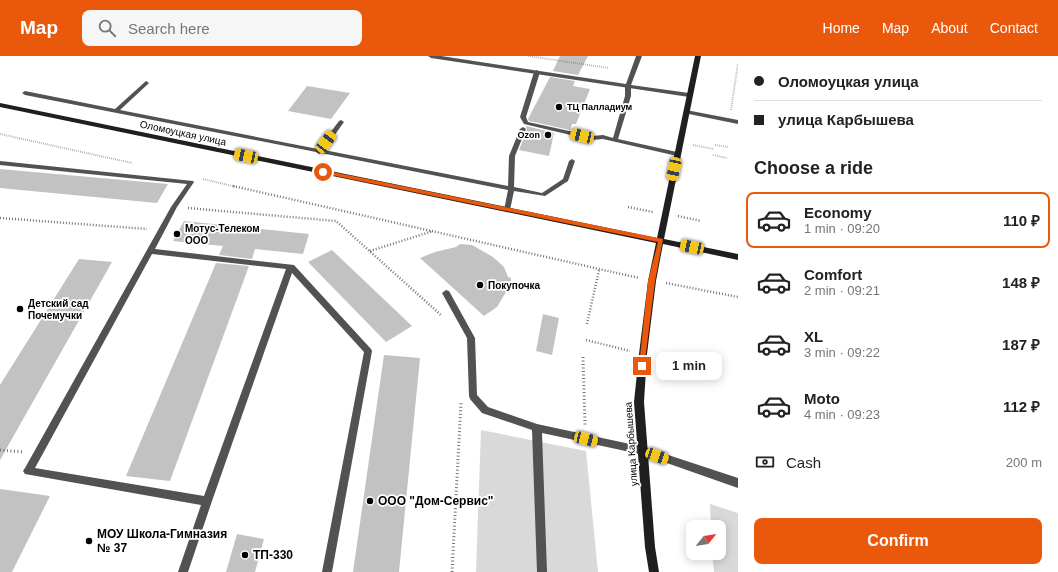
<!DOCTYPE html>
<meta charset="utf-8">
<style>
body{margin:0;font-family:Arial,sans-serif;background:#f6f6f6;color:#222;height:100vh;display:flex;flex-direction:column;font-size:15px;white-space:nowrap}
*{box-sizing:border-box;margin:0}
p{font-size:13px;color:#767676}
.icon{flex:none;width:22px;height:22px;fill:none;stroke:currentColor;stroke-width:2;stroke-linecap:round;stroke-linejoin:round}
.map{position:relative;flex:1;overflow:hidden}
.drawer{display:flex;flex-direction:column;background:#fff;width:320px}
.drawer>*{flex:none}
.guide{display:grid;align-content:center;height:88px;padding:0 16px;background:#fff}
.needle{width:26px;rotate:60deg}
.tools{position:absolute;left:686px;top:464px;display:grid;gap:8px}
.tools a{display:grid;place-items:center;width:40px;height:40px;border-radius:8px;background:#fff;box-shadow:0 2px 10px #0003;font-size:20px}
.end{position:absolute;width:18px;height:18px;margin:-9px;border:5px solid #ea580c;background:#fff;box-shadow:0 0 0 2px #fff}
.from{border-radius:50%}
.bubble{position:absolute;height:28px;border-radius:8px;background:#fff;box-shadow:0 2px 10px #0003;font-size:13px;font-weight:700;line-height:28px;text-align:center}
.car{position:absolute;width:12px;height:24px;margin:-12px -6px;border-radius:5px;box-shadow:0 0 3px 1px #0007;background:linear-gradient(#f5c518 24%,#345 0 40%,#f5c518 0 76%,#345 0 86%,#f5c518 0)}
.guide b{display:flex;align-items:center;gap:14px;height:38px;font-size:15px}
.guide b+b{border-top:1px solid #e0e0e0}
.guide i{width:10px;height:10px;background:#222}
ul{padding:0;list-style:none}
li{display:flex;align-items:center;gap:12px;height:56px;margin:0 8px 6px;padding:0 8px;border:2px solid transparent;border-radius:8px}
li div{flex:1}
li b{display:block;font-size:15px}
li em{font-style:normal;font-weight:700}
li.active{border-color:#ea580c}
li>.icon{width:36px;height:36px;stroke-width:1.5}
h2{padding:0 16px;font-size:18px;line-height:48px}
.pay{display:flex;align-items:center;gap:10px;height:44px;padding:0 16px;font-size:15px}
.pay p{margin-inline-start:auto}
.action{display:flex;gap:8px;margin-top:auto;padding:8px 16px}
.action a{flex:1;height:46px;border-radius:8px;background:#ea580c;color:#fff;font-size:16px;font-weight:700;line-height:46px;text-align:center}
header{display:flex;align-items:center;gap:24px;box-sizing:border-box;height:56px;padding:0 20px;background:#ea580c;color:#fff}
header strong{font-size:19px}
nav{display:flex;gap:22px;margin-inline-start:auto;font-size:14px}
.search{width:280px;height:36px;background:#f6f6f6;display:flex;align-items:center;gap:10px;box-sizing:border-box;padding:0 14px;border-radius:8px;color:#767676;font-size:15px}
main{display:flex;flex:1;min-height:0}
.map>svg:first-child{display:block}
.green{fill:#d9d9d9}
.building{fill:#c2c2c2}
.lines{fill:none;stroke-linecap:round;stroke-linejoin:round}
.path-far2{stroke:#747474;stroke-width:2;stroke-dasharray:0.5 1.5;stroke-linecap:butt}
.path-far1{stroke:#747474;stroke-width:2.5;stroke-dasharray:1 2;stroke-linecap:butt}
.path{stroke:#747474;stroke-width:3;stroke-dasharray:1 2.5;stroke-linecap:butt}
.lane{fill:#525252;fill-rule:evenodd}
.street{fill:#525252;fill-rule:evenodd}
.secondary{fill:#1f1f1f;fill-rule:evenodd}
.route{fill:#ea580c}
.poi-dot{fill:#000;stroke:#fff;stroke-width:1.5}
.labels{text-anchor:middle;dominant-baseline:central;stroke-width:3.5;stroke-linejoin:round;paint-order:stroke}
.far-poi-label{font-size:9px;font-weight:bold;fill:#000;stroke:#fff;text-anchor:start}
.street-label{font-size:10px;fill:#000;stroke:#fff}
.poi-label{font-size:10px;font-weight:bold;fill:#000;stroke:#fff;text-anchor:start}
.near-poi-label{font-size:12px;font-weight:bold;fill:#000;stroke:#fff;text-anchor:start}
</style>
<header>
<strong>Map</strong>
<div class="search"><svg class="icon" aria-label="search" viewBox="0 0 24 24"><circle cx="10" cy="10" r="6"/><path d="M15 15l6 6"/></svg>Search here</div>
<nav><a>Home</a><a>Map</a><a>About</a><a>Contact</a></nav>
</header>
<main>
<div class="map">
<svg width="738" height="516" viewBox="0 0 738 516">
<rect width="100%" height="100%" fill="#fff"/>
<path class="green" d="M481 374 586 395 598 516H476Z
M710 448 738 457V516H714L712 497H719V471H711Z"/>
<path class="building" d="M560 0H588L578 19 553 15Z
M550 21 575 25 573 30 590 33 576 68H572L570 74 529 65 528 63Z
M307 30 350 37 331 63 288 55Z
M526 70 554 77 549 100 519 94 527 74Z
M0 113 168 128 157 147 0 132Z
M184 165 309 178 303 198 255 193 252 203 219 199 223 190 173 185Z
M460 188 472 189 493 201 504 211 508 221 511 222 510 236H506L497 251 484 260 420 202 435 196 456 191Z
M332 194 412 270 386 286 308 206Z
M79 203 112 206 0 404V329Z
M216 207 249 210 170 425 126 420Z
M543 258 559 262 552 299 536 295Z
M384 299 420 302 399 516H353Z
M0 433 50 440 12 516H0Z
M237 478 264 483 255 516H226Z"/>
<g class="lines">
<path class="path-far2" d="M528 0 609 12
M731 54 738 7
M0 78 132 107
M693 89 714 93
M715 89 728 91
M713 99 727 102
M203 123 237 131"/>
<path class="path-far1" d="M233 130 639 222
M628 151 653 156
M188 152 336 165 442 260
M678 160 701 165
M0 162 147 173
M370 195 433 175
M666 227 738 241
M587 268 599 214
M586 284 630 295"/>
<path class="path" d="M583 301 585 369
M0 394 23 396
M452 516 461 347"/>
<path class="lane" d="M537 14 540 16 526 61 528 66 592 80 603 79 613 82 625 40V30L628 28 631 30V40L618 83 677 96 680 98 677 100 603 83 592 84 524 68 520 61 534 16Z
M146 25 149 27 148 28 120 54 318 93 339 65 341 64 344 66 324 94 508 130 509 100 520 73 523 71 526 73 515 100 514 131 542 137 563 123 569 105 572 103 575 105 568 125 545 140 514 135 510 154 507 156 504 154 508 134 321 97 319 98 316 96 25 39 22 37 25 35 115 53Z
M686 54 738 64V68L684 57V55Z
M0 105 193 125 194 126 177 151 155 193 294 209 371 293 372 295 332 516H322L364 296 292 217 212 445 188 516H178L201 449 25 418 23 415 25 412 171 151 187 128 0 109ZM152 198 286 213 204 440 35 412Z
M446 234 449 235 475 282 477 339 488 351 537 368 644 391 738 422V432L644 399 542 377 547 516H537L532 374 482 357 470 343 469 340 467 282 442 237Z"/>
<path class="street" d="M428 0H441L626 28 636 0H642L631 29 689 37 692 39 689 41 431 2Z"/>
<path class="secondary" d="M695 0H701L664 183 738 198V204L663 188 656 225 647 298 644 346 655 491 659 516H649L645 491 634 346 639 298 648 225 656 187 0 51V47L657 182Z"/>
</g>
<path class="route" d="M323 114 663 183 655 225 644 312 642 313 639 310 648 225 658 186 321 117 320 116Z"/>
<g class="poi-dot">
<circle cx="559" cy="51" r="4"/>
<circle cx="548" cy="79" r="4"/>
<circle cx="177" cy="178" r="4"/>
<circle cx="480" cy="229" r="4"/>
<circle cx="20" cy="253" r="4"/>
<circle cx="370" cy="445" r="4"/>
<circle cx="89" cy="485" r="4"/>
<circle cx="245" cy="499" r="4"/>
</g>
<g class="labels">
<g class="far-poi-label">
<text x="567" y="51">ТЦ Палладиум</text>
<text x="540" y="79" text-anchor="end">Ozon</text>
</g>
<g class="street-label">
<text transform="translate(183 77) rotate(12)">Оломоуцкая улица</text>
<text transform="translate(631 388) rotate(-94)">улица Карбышева</text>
</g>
<g class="poi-label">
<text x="185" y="172">Мотус-Телеком<tspan x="185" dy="12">ООО</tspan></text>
<text x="488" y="229">Покупочка</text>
<text x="28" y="247">Детский сад<tspan x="28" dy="12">Почемучки</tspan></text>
</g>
<g class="near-poi-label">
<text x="378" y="445">ООО "Дом-Сервис"</text>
<text x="97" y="478">МОУ Школа-Гимназия<tspan x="97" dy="14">№ 37</tspan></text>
<text x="253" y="499">ТП-330</text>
</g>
</g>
</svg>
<div class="tools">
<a><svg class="needle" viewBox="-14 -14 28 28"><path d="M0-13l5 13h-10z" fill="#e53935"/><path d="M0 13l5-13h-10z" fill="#767676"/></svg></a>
</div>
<i class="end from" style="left:323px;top:116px"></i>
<i class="end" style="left:642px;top:310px"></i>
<div class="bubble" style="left:656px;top:296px;width:66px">1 min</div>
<i class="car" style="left:582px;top:80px;rotate:283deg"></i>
<i class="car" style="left:326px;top:86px;rotate:37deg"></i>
<i class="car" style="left:246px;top:100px;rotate:282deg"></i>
<i class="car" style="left:674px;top:113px;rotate:192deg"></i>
<i class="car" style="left:692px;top:191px;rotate:282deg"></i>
<i class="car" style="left:586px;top:383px;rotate:103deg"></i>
<i class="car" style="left:657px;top:400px;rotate:109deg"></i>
</div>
<section class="drawer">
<div class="guide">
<b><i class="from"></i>Оломоуцкая улица</b>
<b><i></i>улица Карбышева</b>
</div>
<h2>Choose a ride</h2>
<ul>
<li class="active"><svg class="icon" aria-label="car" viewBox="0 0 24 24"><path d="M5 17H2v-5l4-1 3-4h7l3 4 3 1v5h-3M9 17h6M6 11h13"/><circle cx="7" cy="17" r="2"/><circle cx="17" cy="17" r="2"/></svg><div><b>Economy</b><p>1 min · 09:20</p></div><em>110 ₽</em></li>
<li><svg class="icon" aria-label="car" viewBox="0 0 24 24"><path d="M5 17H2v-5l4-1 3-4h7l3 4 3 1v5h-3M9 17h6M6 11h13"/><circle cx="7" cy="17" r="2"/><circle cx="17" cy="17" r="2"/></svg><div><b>Comfort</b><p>2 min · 09:21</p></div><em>148 ₽</em></li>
<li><svg class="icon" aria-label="car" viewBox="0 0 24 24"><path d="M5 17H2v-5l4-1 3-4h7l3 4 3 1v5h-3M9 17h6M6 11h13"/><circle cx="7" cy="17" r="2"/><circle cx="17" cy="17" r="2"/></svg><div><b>XL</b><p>3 min · 09:22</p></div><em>187 ₽</em></li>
<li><svg class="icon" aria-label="car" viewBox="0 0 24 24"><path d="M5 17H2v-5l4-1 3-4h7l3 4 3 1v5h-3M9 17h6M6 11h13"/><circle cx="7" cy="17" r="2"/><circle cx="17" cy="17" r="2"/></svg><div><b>Moto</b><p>4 min · 09:23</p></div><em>112 ₽</em></li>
</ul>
<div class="pay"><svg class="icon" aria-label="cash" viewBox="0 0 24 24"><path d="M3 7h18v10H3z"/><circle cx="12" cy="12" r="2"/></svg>Cash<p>200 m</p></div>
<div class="action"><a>Confirm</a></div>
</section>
</main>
